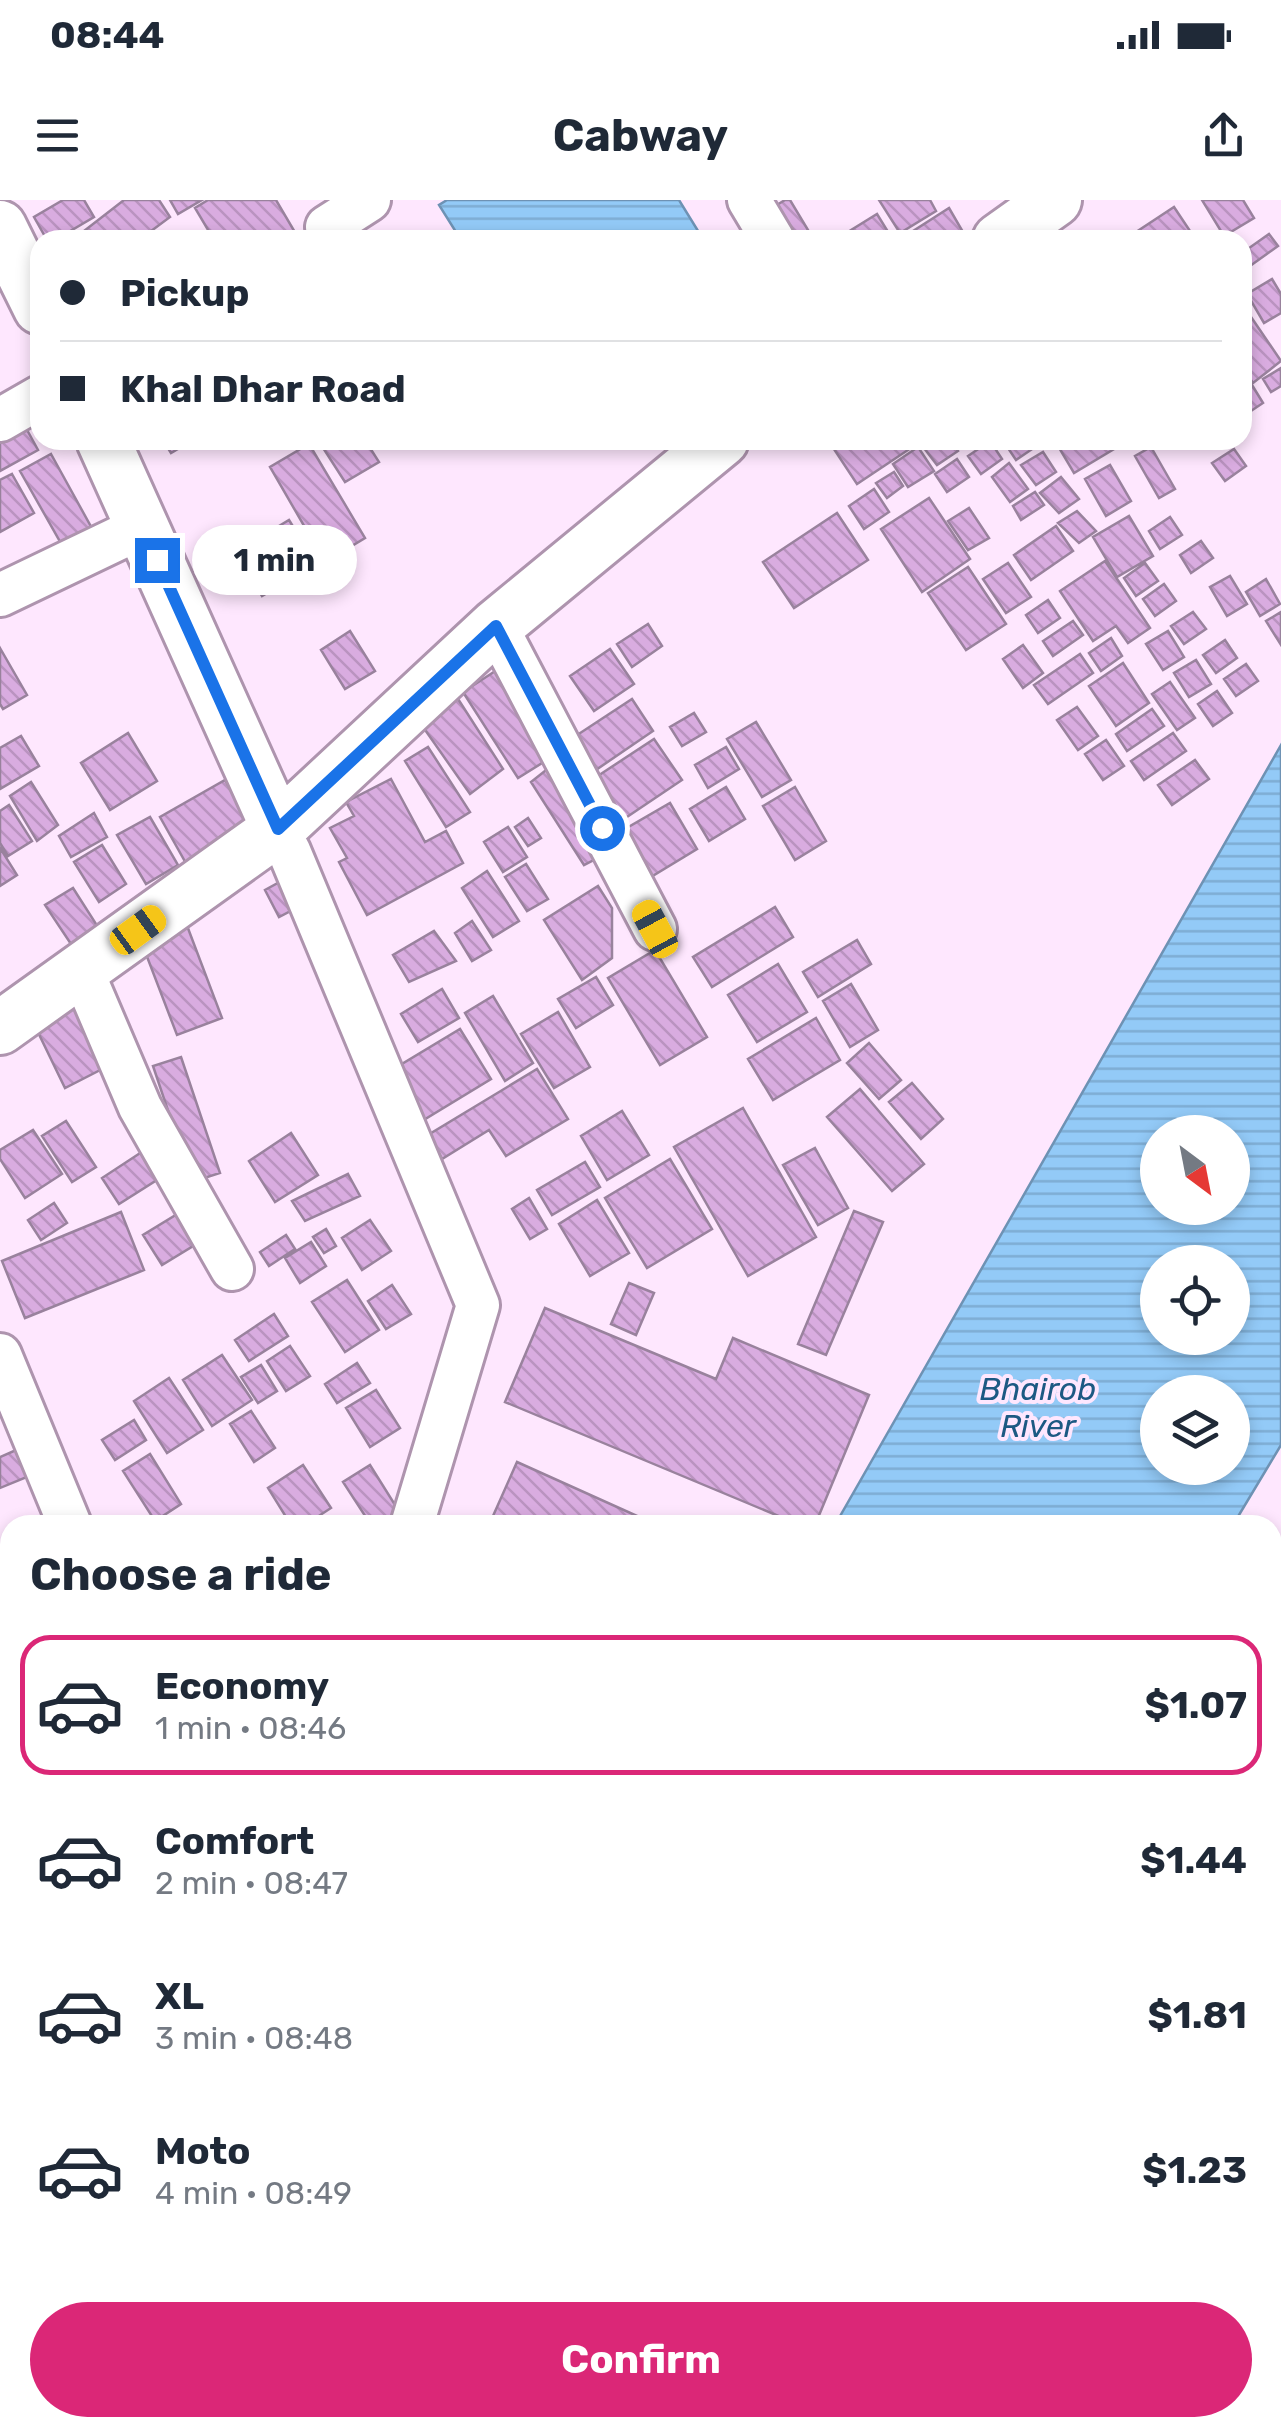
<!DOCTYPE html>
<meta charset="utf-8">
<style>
body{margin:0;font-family:Rubik,sans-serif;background:#f6f6f7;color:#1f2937;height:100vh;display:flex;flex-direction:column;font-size:38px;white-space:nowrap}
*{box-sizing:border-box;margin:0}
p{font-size:32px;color:#747a83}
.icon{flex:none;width:55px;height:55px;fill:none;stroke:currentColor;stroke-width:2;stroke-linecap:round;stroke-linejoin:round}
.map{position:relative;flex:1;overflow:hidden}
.drawer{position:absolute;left:0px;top:1315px;width:1282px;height:922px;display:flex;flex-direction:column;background:#fff;border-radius:30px 30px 0 0;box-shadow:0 5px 15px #0003}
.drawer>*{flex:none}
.hud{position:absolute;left:30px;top:30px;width:1222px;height:220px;border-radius:30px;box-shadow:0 5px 15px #0003;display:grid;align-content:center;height:220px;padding:0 30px;background:#fff}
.needle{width:65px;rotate:148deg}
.tools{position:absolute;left:1140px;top:915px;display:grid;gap:20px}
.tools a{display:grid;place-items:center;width:110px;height:110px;border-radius:50%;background:#fff;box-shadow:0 5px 15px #0003;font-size:50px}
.end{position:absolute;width:45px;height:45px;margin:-22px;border:12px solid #1a73e8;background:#fff;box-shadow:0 0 0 5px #fff}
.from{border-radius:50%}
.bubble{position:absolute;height:70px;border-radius:35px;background:#fff;box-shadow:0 5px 15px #0003;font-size:32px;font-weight:700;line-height:70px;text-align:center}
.car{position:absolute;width:30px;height:60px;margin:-30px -15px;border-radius:12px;box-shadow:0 0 8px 2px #0007;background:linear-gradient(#f5c518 24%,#345 0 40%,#f5c518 0 76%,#345 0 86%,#f5c518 0)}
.hud b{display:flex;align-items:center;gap:35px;height:95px;font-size:38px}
.hud b+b{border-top:2px solid #e0e1e3}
.hud i{width:25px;height:25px;background:#1f2937}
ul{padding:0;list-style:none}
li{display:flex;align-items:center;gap:30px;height:140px;margin:0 20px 15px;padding:0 10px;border:5px solid transparent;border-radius:30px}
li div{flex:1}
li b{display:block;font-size:38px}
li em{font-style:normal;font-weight:700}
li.current{border-color:#db2777}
li>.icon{width:90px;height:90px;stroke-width:1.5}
h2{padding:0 30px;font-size:45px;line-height:120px}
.action{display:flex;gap:20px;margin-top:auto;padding:20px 30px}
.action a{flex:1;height:115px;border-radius:60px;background:#db2777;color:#fff;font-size:40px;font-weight:700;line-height:115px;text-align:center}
.status{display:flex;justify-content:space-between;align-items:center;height:70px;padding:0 50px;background:#fff;direction:ltr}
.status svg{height:28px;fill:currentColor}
header{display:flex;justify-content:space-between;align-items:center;height:130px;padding:0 30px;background:#fff;font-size:45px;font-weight:700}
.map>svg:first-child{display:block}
.water{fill:url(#water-rules);stroke:#6e92b4;stroke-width:2.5;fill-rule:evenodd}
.building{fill:url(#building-back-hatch);stroke:#99829d;stroke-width:2.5}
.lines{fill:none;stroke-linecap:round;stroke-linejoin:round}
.minor-casing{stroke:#ae94ae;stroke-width:48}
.tertiary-casing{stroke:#ae94ae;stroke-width:58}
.minor{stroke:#fff;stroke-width:42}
.tertiary{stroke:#fff;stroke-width:52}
.route{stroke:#1a73e8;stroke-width:12}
.labels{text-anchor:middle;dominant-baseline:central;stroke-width:8;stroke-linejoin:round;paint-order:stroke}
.water-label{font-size:32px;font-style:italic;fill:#1c5983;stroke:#fee7fe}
</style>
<div class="status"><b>08:44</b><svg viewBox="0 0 49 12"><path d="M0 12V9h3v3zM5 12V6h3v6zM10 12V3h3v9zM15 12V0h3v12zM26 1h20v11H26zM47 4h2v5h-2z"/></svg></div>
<header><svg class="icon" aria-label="menu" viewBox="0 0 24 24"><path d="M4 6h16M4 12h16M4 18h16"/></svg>Cabway<svg class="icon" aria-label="share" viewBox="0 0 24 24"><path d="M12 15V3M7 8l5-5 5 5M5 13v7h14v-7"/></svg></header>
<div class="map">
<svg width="1281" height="2236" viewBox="0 0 1281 2236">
<defs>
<pattern id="water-rules" width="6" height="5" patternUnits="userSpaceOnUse" patternTransform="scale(2.5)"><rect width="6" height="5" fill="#93caf7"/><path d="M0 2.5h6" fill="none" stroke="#7eacd3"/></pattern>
<pattern id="building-back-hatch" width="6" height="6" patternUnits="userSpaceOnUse" patternTransform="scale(2.5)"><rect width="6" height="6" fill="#d9ace0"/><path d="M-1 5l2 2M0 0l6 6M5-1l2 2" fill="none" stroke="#ba93c0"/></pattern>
</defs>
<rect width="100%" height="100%" fill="#fee7fe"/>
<path class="water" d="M447 0H679L703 39 461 40 439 5Z
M1281 545V1245L1233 1325H835ZM1158 932H1232V1008H1158ZM1232 1062V1138H1158V1062ZM1158 1192H1232V1268H1158Z
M1281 1923V2219L1272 2213V1936Z
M319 2228H692L687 2236H314Z"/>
<path class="building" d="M63 0H84L94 17 55 40H47L34 17Z
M124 0H159L170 17 139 40H90L84 31Z
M170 0H202L178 14Z
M208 0H276L296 34 285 40H214L195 8Z
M785 0H790L814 40H774L759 16Z
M879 0H930L936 11 900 33Z
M1202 0H1243L1254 18 1224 36Z
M1174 7 1196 40H1124Z
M949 8 963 32 949 40H910L907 35Z
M877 14 893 40H835Z
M1269 34 1278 46 1250 66 1242 53Z
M1272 79 1281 94V113L1264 123 1247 94Z
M1249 114 1281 161 1253 183 1242 167V118Z
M1281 168V186L1271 192 1263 179Z
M1252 185 1263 203 1242 217V191Z
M26 228 38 250 0 271V242Z
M163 240H193L171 253Z
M318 240H365L379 262 345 282Z
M828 240H910L914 246 857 284Z
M936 240H951L958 251 937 265 924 248Z
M1008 240H1034L1038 245 1016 260 1004 242Z
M1069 240H1109L1114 249 1074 273 1058 246Z
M990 241 1002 259 981 274 968 256Z
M309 244 365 338 325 362 270 267Z
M918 247 934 271 908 287 893 264Z
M1151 247 1175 289 1159 298 1135 256Z
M1234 249 1246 266 1225 281 1212 263Z
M1043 252 1056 272 1036 285 1021 265Z
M51 254 105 352 75 368 20 271Z
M957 259 969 277 947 292 935 274Z
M1009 263 1028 289 1010 302 992 277Z
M1110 265 1131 301 1106 316 1085 279Z
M894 272 903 286 887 298 876 283Z
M12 274 34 313 0 332V280Z
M1061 277 1079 299 1059 313 1040 293Z
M874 289 889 312 864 329 849 306Z
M1035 292 1044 305 1021 320 1013 306Z
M929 298 970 359 922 392 881 329Z
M969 308 989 338 968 350 948 321Z
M1077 311 1096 331 1079 343 1058 323Z
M837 313 868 360 794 408 763 362Z
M1129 316 1153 356 1117 377 1093 337Z
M1170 317 1182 335 1160 349 1149 331Z
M289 320 316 364 262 396 236 352Z
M1056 326 1073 351 1031 380 1014 355Z
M1201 341 1213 358 1191 373 1180 355Z
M1105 361 1150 428 1128 443 1116 426 1093 441 1060 391Z
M1008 363 1031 397 1006 413 983 379Z
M1145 363 1158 381 1136 396 1124 378Z
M968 367 1006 424 966 450 928 393Z
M1230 376 1247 404 1227 416 1210 387Z
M1266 379 1280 404 1260 416 1246 392Z
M1164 384 1176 401 1155 416 1143 399Z
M1048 400 1060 418 1038 433 1026 415Z
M1193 412 1206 429 1184 444 1171 426Z
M1281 412V445L1266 421Z
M1073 421 1083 435 1053 456 1043 441Z
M648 424 662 446 632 467 617 444Z
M350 431 375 471 345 489 321 450Z
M1168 431 1184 457 1163 470 1146 444Z
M1111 438 1122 456 1101 471 1089 453Z
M1225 440 1237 458 1216 473 1203 455Z
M1023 445 1043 473 1023 488 1003 459Z
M0 448 27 495 3 509 0 504Z
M610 449 634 484 594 511 570 476Z
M1080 454 1093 473 1048 504 1034 485Z
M1196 460 1211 484 1189 497 1174 473Z
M1123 463 1149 503 1116 526 1089 486Z
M1246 464 1258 481 1236 496 1224 479Z
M500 468 555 555 518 578 463 492Z
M1170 482 1195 518 1177 530 1152 494Z
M451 488 503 569 470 594 416 517Z
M1217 491 1232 513 1213 526 1198 504Z
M632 499 653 531 590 574 568 541Z
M1077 507 1098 536 1078 550 1057 520Z
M1152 509 1164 526 1127 551 1116 534Z
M694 513 706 532 682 546 670 527Z
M756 522 791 580 762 597 727 539Z
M128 533 157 581 110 610 81 563Z
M1173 533 1186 551 1144 580 1131 561Z
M21 536 39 566 0 589V548Z
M654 539 682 580 612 627 584 585Z
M1106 540 1124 566 1103 580 1085 554Z
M428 547 470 612 446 627 405 561Z
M726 547 739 569 708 588 695 565Z
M1195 560 1209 579 1172 605 1158 585Z
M555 563 613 650 584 665 531 582Z
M391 579 425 642 446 631 463 663 367 715 339 662 347 658 330 628 354 616 346 602Z
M225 580 252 628 187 665 160 617Z
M31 582 58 625 37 641 10 596Z
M726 587 745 619 709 641 690 609Z
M795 587 826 641 795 660 763 606Z
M670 603 697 649 641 683 613 636Z
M9 605 32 641 8 656 0 643V611Z
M94 613 107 637 71 657 59 636Z
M150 617 178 665 146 684 117 635Z
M528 618 541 638 528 646 515 627Z
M508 627 527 657 503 672 484 642Z
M102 645 126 684 99 702 74 662Z
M0 648 17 675 0 686Z
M526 664 548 699 527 711 505 677Z
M487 671 519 721 493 737 462 688Z
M287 678 302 705 279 717 265 690Z
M598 686 612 708V758L582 780 544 720Z
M73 688 98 727 71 744 45 705Z
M775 707 793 737 712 787 693 757Z
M472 721 491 750 472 761 455 733Z
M186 723 222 818 177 835 141 741Z
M434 731 456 761 409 782 393 755Z
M857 740 871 764 818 797 803 772Z
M655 750 707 837 660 865 608 778Z
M778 764 807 812 757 842 728 795Z
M596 777 613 805 576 828 558 799Z
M851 784 878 830 850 847 823 801Z
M442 789 459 818 418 842 401 814Z
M493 796 533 863 505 881 465 813Z
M76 802 108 866 65 888 34 824Z
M558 812 590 867 554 888 521 834Z
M816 818 840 860 773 900 748 859Z
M460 829 491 879 422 921 392 870Z
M869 843 901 880 879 899 847 863Z
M181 857 220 973 192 982 153 866Z
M537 869 568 919 506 956 489 930 442 959 428 935Z
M912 883 943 919 921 939 889 902Z
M860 889 924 964 892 991 827 917Z
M743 908 816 1037 748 1076 674 947Z
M622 911 649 955 607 980 581 936Z
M66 921 96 967 72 982 42 936Z
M33 930 62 974 25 998 0 959V950Z
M291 933 318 975 275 1002 249 961Z
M154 944 171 971 119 1004 102 978Z
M815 948 848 1008 818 1025 783 965Z
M670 959 712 1029 647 1068 605 998Z
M585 962 600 987 552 1015 537 990Z
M348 974 360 996 305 1021 292 1001Z
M529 998 547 1029 530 1039 512 1009Z
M597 1000 629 1053 590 1076 559 1024Z
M54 1003 67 1023 41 1040 28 1020Z
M854 1011 883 1022 826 1155 798 1144Z
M121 1012 144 1070 25 1118 2 1061Z
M179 1013 198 1043 162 1065 143 1035Z
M370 1020 391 1051 362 1070 342 1038Z
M326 1029 336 1046 324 1053 313 1037Z
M286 1035 295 1049 269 1066 260 1052Z
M311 1042 326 1066 300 1083 285 1058Z
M347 1080 379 1130 345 1152 312 1102Z
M629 1083 654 1093 636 1135 611 1124Z
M392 1085 411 1114 386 1129 368 1101Z
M545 1108 716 1179 733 1138 869 1195 815 1325H800L505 1202Z
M274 1114 288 1136 249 1161 235 1140Z
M290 1146 310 1176 286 1191 267 1161Z
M222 1155 252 1200 212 1226 183 1180Z
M357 1163 370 1183 337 1203 325 1184Z
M261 1165 277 1191 258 1203 241 1177Z
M169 1178 203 1230 167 1253 134 1201Z
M376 1190 400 1228 370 1247 346 1208Z
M251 1211 275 1248 254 1262 230 1224Z
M134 1220 146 1240 115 1260 102 1240Z
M23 1247 34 1274 0 1288V1257Z
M150 1254 181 1304 155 1321 123 1271Z
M517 1262 657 1325H489Z
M303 1265 331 1308 305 1325H291L268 1288Z
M370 1265 402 1316 388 1325H371L343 1282Z
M10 1374V1412L0 1397V1381Z
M0 1575 10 1590V1625L3 1629Z
M8 1799 10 1840 8 1841 0 1830V1804Z
M10 1914V1990L0 1997V1920Z
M52 2228H78L84 2236H55L50 2229Z
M125 2228H174L176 2229 172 2236H141Z
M226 2228H290L287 2236H223Z"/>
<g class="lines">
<defs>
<path id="minor" d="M749 0 773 40
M327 27 369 0
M0 220 40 197
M0 395 142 327
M496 426 655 729
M289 651 478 1105 412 1325
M82 771 140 907 232 1069
M0 1155 70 1325
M0 1533 10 1550
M0 1725 10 1718
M0 2070 10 2087"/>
<path id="tertiary" d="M0 27 40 108
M999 40 1055 0
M103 240 278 629
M0 828 278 629 496 426 722 240"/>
</defs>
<use href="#minor" class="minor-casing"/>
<use href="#tertiary" class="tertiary-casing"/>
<use href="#minor" class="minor"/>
<use href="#tertiary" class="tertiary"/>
</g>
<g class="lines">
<path class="route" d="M157 360 278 629 496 426 602 628"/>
</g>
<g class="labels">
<g class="water-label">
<text x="1038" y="1189">Bhairob<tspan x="1038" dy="37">River</tspan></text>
</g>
</g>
</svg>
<div class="tools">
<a><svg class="needle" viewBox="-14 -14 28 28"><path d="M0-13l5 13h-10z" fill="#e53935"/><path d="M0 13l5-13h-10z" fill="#747a83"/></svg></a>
<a><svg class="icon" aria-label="locate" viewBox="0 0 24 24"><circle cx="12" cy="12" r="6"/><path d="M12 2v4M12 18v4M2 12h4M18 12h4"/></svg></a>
<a><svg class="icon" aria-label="layers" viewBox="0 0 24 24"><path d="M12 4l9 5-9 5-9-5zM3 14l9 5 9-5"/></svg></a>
</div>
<i class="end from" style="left:602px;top:628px"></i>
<i class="end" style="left:157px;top:360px"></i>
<div class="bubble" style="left:192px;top:325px;width:165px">1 min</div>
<i class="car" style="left:655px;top:729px;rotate:332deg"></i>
<i class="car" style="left:138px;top:730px;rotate:54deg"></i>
<div class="hud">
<b><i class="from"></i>Pickup</b>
<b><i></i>Khal Dhar Road</b>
</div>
<section class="drawer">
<h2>Choose a ride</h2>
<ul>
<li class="current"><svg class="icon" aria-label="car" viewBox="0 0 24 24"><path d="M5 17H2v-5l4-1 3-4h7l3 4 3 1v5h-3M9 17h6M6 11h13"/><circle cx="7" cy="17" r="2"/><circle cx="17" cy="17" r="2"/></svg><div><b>Economy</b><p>1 min · 08:46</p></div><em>$1.07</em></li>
<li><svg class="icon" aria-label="car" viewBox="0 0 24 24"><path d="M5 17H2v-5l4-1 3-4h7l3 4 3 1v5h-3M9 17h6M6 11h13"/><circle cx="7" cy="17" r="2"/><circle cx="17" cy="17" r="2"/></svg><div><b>Comfort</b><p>2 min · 08:47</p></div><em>$1.44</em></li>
<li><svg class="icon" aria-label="car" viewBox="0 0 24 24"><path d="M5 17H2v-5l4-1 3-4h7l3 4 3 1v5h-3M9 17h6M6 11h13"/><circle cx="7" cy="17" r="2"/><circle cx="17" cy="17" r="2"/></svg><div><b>XL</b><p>3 min · 08:48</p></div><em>$1.81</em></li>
<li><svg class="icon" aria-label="car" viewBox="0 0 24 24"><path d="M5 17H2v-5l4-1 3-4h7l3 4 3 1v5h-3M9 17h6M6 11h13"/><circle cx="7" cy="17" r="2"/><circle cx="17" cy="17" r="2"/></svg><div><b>Moto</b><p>4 min · 08:49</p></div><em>$1.23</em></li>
</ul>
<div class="action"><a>Confirm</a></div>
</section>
</div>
